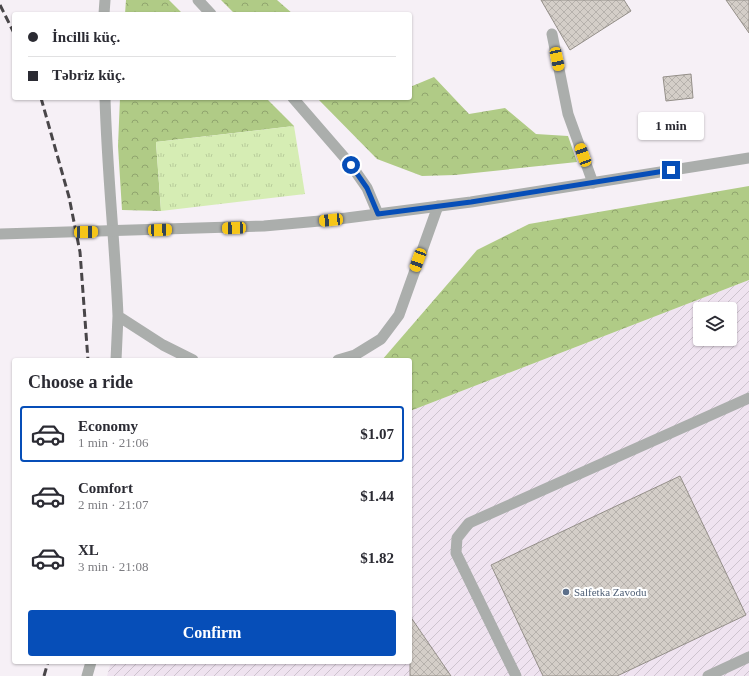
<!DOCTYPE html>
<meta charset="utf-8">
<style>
body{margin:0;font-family:"Times New Roman",serif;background:#f7f7f7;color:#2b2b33;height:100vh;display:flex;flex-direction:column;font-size:15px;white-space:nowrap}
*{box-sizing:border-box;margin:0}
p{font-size:13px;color:#7c7c81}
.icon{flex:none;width:22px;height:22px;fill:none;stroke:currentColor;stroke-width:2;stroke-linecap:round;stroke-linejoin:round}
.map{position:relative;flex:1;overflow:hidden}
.side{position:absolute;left:12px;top:358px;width:400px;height:306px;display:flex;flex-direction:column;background:#fff;border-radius:4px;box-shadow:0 1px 3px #0004}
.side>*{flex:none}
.guide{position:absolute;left:12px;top:12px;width:400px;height:88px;border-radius:4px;box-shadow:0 1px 3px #0004;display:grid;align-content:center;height:88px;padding:0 16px;background:#fff}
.fabs{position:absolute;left:693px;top:302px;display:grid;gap:8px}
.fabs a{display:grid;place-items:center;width:44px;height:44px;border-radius:4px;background:#fff;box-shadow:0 1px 3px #0004;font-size:20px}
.end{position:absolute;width:18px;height:18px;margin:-9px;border:5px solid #064eb8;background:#fff;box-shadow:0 0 0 2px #fff}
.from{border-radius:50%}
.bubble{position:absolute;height:28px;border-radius:4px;background:#fff;box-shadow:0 1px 3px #0004;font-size:13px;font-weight:600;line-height:28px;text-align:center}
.car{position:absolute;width:12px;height:24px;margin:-12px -6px;border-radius:5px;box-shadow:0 0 3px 1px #0007;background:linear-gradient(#f5c518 24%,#345 0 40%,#f5c518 0 76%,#345 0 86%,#f5c518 0)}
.guide b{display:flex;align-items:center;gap:14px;height:38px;font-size:15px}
.guide b+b{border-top:1px solid #e1e1e2}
.guide i{width:10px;height:10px;background:#2b2b33}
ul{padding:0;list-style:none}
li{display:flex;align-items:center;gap:12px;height:56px;margin:0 8px 6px;padding:0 8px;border:2px solid transparent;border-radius:4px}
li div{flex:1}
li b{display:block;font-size:15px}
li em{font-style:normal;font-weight:600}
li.active{border-color:#064eb8}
li>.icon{width:36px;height:36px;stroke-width:1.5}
h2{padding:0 16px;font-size:18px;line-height:48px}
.button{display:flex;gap:8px;margin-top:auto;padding:8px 16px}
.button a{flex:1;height:46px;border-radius:4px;background:#064eb8;color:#fff;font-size:16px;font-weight:600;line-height:46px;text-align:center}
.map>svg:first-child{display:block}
.industrial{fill:url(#industrial-furrows);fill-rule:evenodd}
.forest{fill:url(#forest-crowns)}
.park{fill:url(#park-tufts)}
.building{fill:url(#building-cross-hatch);stroke:#948f89}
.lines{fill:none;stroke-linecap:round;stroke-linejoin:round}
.service{stroke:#abaeac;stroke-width:11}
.minor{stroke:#abaeac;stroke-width:11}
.tertiary{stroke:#abaeac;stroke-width:11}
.rail{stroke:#494649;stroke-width:3;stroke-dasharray:8 4;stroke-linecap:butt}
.route{stroke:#064eb8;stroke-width:5}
.service-dot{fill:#5c6f8a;stroke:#fff;stroke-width:1.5}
.labels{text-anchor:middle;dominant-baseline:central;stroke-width:4;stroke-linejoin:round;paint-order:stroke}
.service-label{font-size:11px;fill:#4e5e75;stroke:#fff;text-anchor:start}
</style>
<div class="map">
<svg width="749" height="676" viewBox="0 0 749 676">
<defs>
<pattern id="industrial-furrows" width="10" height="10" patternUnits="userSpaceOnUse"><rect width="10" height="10" fill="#efe3f0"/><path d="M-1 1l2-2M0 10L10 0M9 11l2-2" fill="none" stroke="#cdc3ce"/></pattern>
<pattern id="forest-crowns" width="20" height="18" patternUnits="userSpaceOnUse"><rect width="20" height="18" fill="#b0cb86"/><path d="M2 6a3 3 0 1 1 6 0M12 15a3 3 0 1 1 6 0" fill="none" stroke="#90a56e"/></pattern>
<pattern id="park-tufts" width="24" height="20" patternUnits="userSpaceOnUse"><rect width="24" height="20" fill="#d6edb4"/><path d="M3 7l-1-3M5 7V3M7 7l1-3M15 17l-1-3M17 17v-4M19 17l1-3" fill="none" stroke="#b8cc9b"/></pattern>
<pattern id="building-cross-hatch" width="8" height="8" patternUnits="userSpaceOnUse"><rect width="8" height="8" fill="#d4cec8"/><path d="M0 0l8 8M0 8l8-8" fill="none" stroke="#b6b1ac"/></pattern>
</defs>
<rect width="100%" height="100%" fill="#f6f0f6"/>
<path class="industrial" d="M749 280V676H107L111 662H410V411ZM700 309H730V339H700Z"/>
<path class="forest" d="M126 0H169L183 14H125Z
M221 0H277L293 14H235Z
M434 77 469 114 505 108 536 134 568 136 577 162 455 175 422 176 377 159 317 98H410V87Z
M120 98H266L294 126 156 142 161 211 122 210 118 146Z
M749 186V280L410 411V360H382L477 250 529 224Z"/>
<path class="park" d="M294 126 305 194 161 211 156 142Z"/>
<path class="building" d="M541 0H624L631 11 570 50Z
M726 0H749V33Z
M691 74 693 98 666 101 663 77Z
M680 476 746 615 617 676H543L491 565Z
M410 616 451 676H410Z"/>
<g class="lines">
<path class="service" d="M104 14 105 0
M552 34 568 114 593 183
M105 98C107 171 115 243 118 316L163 345 193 360
M116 360 118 316
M338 360 355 355 381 339 399 315 438 206
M87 676 91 662
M516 676 456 553 457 538 469 523 749 398
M708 676 749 657"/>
<path class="minor" d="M198 0 211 14
M293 98 351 165 367 188 378 214"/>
<path class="tertiary" d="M0 234 264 226 331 220 471 202 749 158"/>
<path class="rail" d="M0 5 14 33
M41 98 69 197 80 252 88 360
M44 676 48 662"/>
</g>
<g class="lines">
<path class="route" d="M351 165 367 188 378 214 471 202 671 170"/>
</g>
<circle class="service-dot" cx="566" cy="592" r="4"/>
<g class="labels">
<g class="service-label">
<text x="574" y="592">Salfetka Zavodu</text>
</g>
</g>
</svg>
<div class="fabs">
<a><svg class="icon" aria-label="layers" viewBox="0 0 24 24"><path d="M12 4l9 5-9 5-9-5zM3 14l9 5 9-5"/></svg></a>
</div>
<i class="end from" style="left:351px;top:165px"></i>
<i class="end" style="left:671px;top:170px"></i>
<div class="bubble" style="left:638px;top:112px;width:66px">1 min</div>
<i class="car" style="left:557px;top:59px;rotate:168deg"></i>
<i class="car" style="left:583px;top:155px;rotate:340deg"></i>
<i class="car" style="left:331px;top:220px;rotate:264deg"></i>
<i class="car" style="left:234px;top:228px;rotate:268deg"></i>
<i class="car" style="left:160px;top:230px;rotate:88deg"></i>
<i class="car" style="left:86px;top:232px;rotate:89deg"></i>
<i class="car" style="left:418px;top:260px;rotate:200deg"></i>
<div class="guide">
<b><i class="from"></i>İncilli küç.</b>
<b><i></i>Təbriz küç.</b>
</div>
<section class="side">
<h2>Choose a ride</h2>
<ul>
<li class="active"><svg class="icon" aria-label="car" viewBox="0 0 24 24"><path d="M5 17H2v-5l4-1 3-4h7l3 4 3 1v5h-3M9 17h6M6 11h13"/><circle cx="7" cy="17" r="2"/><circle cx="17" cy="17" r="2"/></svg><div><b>Economy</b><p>1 min · 21:06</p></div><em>$1.07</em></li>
<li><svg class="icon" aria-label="car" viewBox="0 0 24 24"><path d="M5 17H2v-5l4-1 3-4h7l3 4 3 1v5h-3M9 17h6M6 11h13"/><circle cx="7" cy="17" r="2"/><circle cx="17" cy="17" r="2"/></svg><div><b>Comfort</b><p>2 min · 21:07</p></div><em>$1.44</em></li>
<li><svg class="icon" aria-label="car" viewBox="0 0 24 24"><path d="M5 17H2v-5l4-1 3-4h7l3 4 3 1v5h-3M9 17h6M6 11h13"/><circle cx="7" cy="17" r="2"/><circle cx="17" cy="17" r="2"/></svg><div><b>XL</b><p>3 min · 21:08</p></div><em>$1.82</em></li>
</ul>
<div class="button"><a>Confirm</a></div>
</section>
</div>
